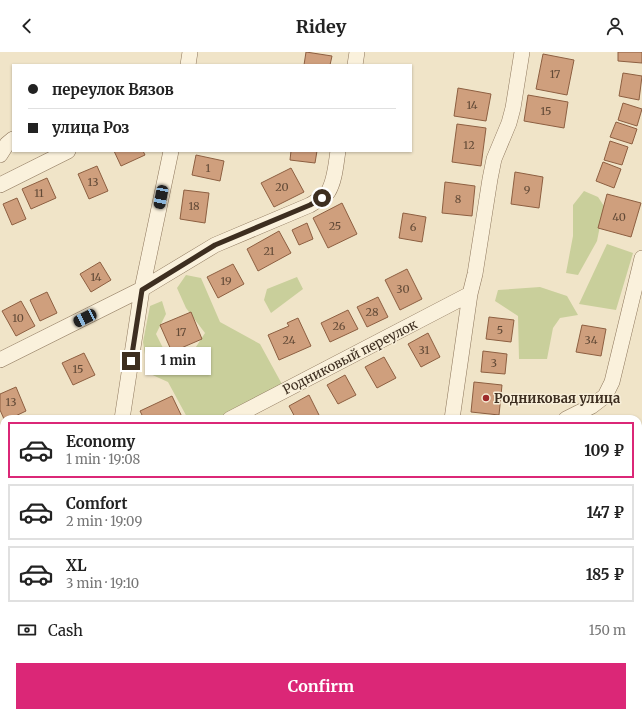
<!DOCTYPE html>
<meta charset="utf-8">
<style>
body{margin:0;font-family:Merriweather,serif;background:#f6f6f6;color:#222;height:100vh;display:flex;flex-direction:column;font-size:15px;white-space:nowrap}
*{box-sizing:border-box;margin:0}
p{font-size:13px;color:#767676}
.icon{flex:none;width:22px;height:22px;fill:none;stroke:currentColor;stroke-width:2;stroke-linecap:round;stroke-linejoin:round}
.map{position:relative;flex:1;overflow:hidden}
.sheet{position:absolute;left:0px;top:363px;width:642px;height:302px;display:flex;flex-direction:column;background:#fff;border-radius:12px 12px 0 0;box-shadow:0 1px 3px #0004}
.sheet>*{flex:none}
.top-card{position:absolute;left:12px;top:12px;width:400px;height:88px;border-radius:0px;box-shadow:0 1px 3px #0004;display:grid;align-content:center;height:88px;padding:0 16px;background:#fff}
.end{position:absolute;width:18px;height:18px;margin:-9px;border:5px solid #3d2e20;background:#fff;box-shadow:0 0 0 2px #fff}
.from{border-radius:50%}
.bubble{position:absolute;height:28px;border-radius:0px;background:#fff;box-shadow:0 1px 3px #0004;font-size:13px;font-weight:700;line-height:28px;text-align:center}
.car{position:absolute;width:12px;height:24px;margin:-12px -6px;border-radius:5px;box-shadow:0 0 3px 1px #0007;background:linear-gradient(#222 24%,#8ab4d8 0 40%,#222 0 76%,#8ab4d8 0 86%,#222 0)}
.top-card b{display:flex;align-items:center;gap:14px;height:38px;font-size:15px}
.top-card b+b{border-top:1px solid #e0e0e0}
.top-card i{width:10px;height:10px;background:#222}
ul{padding:7px 0 0;list-style:none}
li{display:flex;align-items:center;gap:12px;height:56px;margin:0 8px 6px;padding:0 8px;border:2px solid #e0e0e0;border-radius:0px}
li div{flex:1}
li b{display:block;font-size:15px}
li em{font-style:normal;font-weight:700}
li.current{border-color:#db2777}
li>.icon{width:36px;height:36px;stroke-width:1.5}
.pay{display:flex;align-items:center;gap:10px;height:44px;padding:0 16px;font-size:15px}
.pay p{margin-inline-start:auto}
.button{display:flex;gap:8px;margin-top:auto;padding:8px 16px}
.button a{flex:1;height:46px;border-radius:0px;background:#db2777;color:#fff;font-size:16px;font-weight:700;line-height:46px;text-align:center}
header{display:flex;justify-content:space-between;align-items:center;height:52px;padding:0 16px;background:#fff;font-size:18px;font-weight:700}
.map>svg:first-child{display:block}
.green{fill:#c9cf9b}
.lines{fill:none;stroke-linecap:round;stroke-linejoin:round}
.stream{stroke:#6f938a;stroke-width:4}
.building{fill:#cf9f7d;stroke:#8d5f41}
.minor-casing{stroke:#8d765c;stroke-width:16}
.minor{stroke:#faf1dc;stroke-width:15}
.route{stroke:#3d2e20;stroke-width:5}
.poi-dot{fill:#9e2a2b;stroke:#f7eed8;stroke-width:1.5}
.labels{text-anchor:middle;dominant-baseline:central;stroke-width:3;stroke-linejoin:round;paint-order:stroke}
.number-label{font-size:11px;fill:#624a37}
.street-label{font-size:13px;fill:#3d2e20;stroke:#f7eed8}
.poi-label{font-size:13px;font-weight:bold;fill:#3d2e20;stroke:#f7eed8;text-anchor:start}
</style>
<header><svg class="icon" aria-label="back" viewBox="0 0 24 24"><path d="M15 5l-7 7 7 7"/></svg>Ridey<svg class="icon" aria-label="person" viewBox="0 0 24 24"><circle cx="12" cy="8" r="4"/><path d="M4 21q1-7 8-7t8 7"/></svg></header>
<div class="map">
<svg width="642" height="665" viewBox="0 0 642 665">
<rect width="100%" height="100%" fill="#f0e4c8"/>
<path class="green" d="M584 139 598 145 604 154 597 189 578 223 566 221 573 184V153Z
M607 192 633 201 616 258 579 252Z
M186 223 201 226 220 270 260 292 283 334 215 367H188L168 330 148 321 143 290 150 254 162 249 166 262 156 282 166 302 194 298 205 281 186 256 177 236Z
M297 225 303 237 271 261 264 248 267 237Z
M540 235 567 244 578 263 560 266 553 276 547 307H519L518 264 495 249 498 238Z
M49 661H89L86 665H42Z
M108 661H145L149 665H110Z
M293 661H340L338 665H295Z"/>
<g class="lines">
<path class="stream" d="M638 648 642 643
M626 665 629 661"/>
</g>
<path class="building" d="M306 0 332 4 330 13H304Z
M618 0H642V11L618 9Z
M543 2 574 8 567 43 536 37Z
M623 21 642 24 639 48 619 44Z
M458 36 491 42 486 69 454 64Z
M528 43 568 50 564 76 524 69Z
M623 51 642 57 637 74 618 68Z
M616 70 637 77 632 92 610 85Z
M457 72 486 76 481 114 452 110Z
M610 89 628 95 622 113 604 108Z
M114 99H143L145 103 121 114Z
M291 99H317L315 111 290 108Z
M196 103 224 109 220 129 192 123Z
M603 110 621 117 614 136 596 129Z
M97 114 108 139 89 147 78 122Z
M291 116 304 140 274 155 261 131Z
M515 120 543 125 539 156 511 152Z
M47 126 56 146 31 157 22 137Z
M445 130 475 134 472 164 442 161Z
M184 138 209 141 205 171 180 167Z
M607 142 641 151 631 185 598 176Z
M17 146 26 167 12 173 3 152Z
M342 151 357 182 328 196 313 166Z
M403 161 426 165 422 190 399 186Z
M307 171 313 187 299 193 292 178Z
M279 179 291 201 258 219 247 197Z
M100 210 111 228 91 240 80 222Z
M233 212 244 232 218 246 207 225Z
M407 217 422 247 400 258 385 228Z
M47 240 57 261 40 269 30 248Z
M378 245 388 265 367 275 357 255Z
M21 249 35 274 16 284 2 259Z
M348 258 358 277 330 290 321 271Z
M191 260 202 287 172 300 160 273Z
M489 265 514 268 511 290 486 287Z
M298 266 311 294 279 308 268 283 289 274 287 271Z
M582 273 606 277 601 304 576 300Z
M428 281 440 305 421 315 408 292Z
M483 299 507 302 505 322 481 320Z
M84 301 95 323 73 333 62 311Z
M384 305 396 326 377 336 365 315Z
M345 323 356 343 338 352 327 333Z
M474 330 502 333 499 363 471 360Z
M16 335 26 359 9 367H4L0 358V342Z
M309 343 320 365 315 367H296L289 354Z
M172 344 183 367H144L140 359Z
M3 431 4 465 0 467V432Z
M4 615V634L0 627V617Z"/>
<g class="lines">
<defs>
<path id="minor" d="M188 13 190 0
M355 13 357 0
M0 103 7 92 13 87
M0 133 68 99
M0 308 142 237 215 193 310 153C316 149 323 146 328 140 335 129 336 111 338 99
M122 367 142 237 171 99
M230 367 470 242
M452 367 470 242 475 222 490 127 494 107 509 71 513 56 522 0
M566 367 592 354 605 344 612 330 642 206
M0 484 4 482
M75 661 77 665
M0 663 4 660
M402 665 405 661"/>
</defs>
<use href="#minor" class="minor-casing"/>
<use href="#minor" class="minor"/>
</g>
<g class="lines">
<path class="route" d="M131 309 142 238 215 193 310 153 322 146"/>
</g>
<circle class="poi-dot" cx="486" cy="346" r="4"/>
<g class="labels">
<g class="number-label">
<text x="555" y="22">17</text>
<text x="472" y="53">14</text>
<text x="546" y="59">15</text>
<text x="469" y="93">12</text>
<text x="208" y="116">1</text>
<text x="93" y="130">13</text>
<text x="282" y="135">20</text>
<text x="527" y="138">9</text>
<text x="39" y="141">11</text>
<text x="458" y="147">8</text>
<text x="194" y="154">18</text>
<text x="619" y="165">40</text>
<text x="335" y="174">25</text>
<text x="413" y="175">6</text>
<text x="269" y="199">21</text>
<text x="96" y="225">14</text>
<text x="226" y="229">19</text>
<text x="403" y="237">30</text>
<text x="372" y="260">28</text>
<text x="18" y="266">10</text>
<text x="339" y="274">26</text>
<text x="500" y="278">5</text>
<text x="181" y="280">17</text>
<text x="289" y="288">24</text>
<text x="591" y="288">34</text>
<text x="424" y="298">31</text>
<text x="494" y="311">3</text>
<text x="78" y="317">15</text>
<text x="11" y="350">13</text>
</g>
<g class="street-label">
<text transform="translate(350 305) rotate(-27)">Родниковый переулок</text>
</g>
<g class="poi-label">
<text x="494" y="346">Родниковая улица</text>
</g>
</g>
</svg>
<i class="end from" style="left:322px;top:146px"></i>
<i class="end" style="left:131px;top:309px"></i>
<div class="bubble" style="left:145px;top:295px;width:66px">1 min</div>
<i class="car" style="left:161px;top:145px;rotate:191deg"></i>
<i class="car" style="left:85px;top:266px;rotate:244deg"></i>
<div class="top-card">
<b><i class="from"></i>переулок Вязов</b>
<b><i></i>улица Роз</b>
</div>
<section class="sheet">
<ul>
<li class="current"><svg class="icon" aria-label="car" viewBox="0 0 24 24"><path d="M5 17H2v-5l4-1 3-4h7l3 4 3 1v5h-3M9 17h6M6 11h13"/><circle cx="7" cy="17" r="2"/><circle cx="17" cy="17" r="2"/></svg><div><b>Economy</b><p>1 min · 19:08</p></div><em>109 ₽</em></li>
<li><svg class="icon" aria-label="car" viewBox="0 0 24 24"><path d="M5 17H2v-5l4-1 3-4h7l3 4 3 1v5h-3M9 17h6M6 11h13"/><circle cx="7" cy="17" r="2"/><circle cx="17" cy="17" r="2"/></svg><div><b>Comfort</b><p>2 min · 19:09</p></div><em>147 ₽</em></li>
<li><svg class="icon" aria-label="car" viewBox="0 0 24 24"><path d="M5 17H2v-5l4-1 3-4h7l3 4 3 1v5h-3M9 17h6M6 11h13"/><circle cx="7" cy="17" r="2"/><circle cx="17" cy="17" r="2"/></svg><div><b>XL</b><p>3 min · 19:10</p></div><em>185 ₽</em></li>
</ul>
<div class="pay"><svg class="icon" aria-label="cash" viewBox="0 0 24 24"><path d="M3 7h18v10H3z"/><circle cx="12" cy="12" r="2"/></svg>Cash<p>150 m</p></div>
<div class="button"><a>Confirm</a></div>
</section>
</div>
